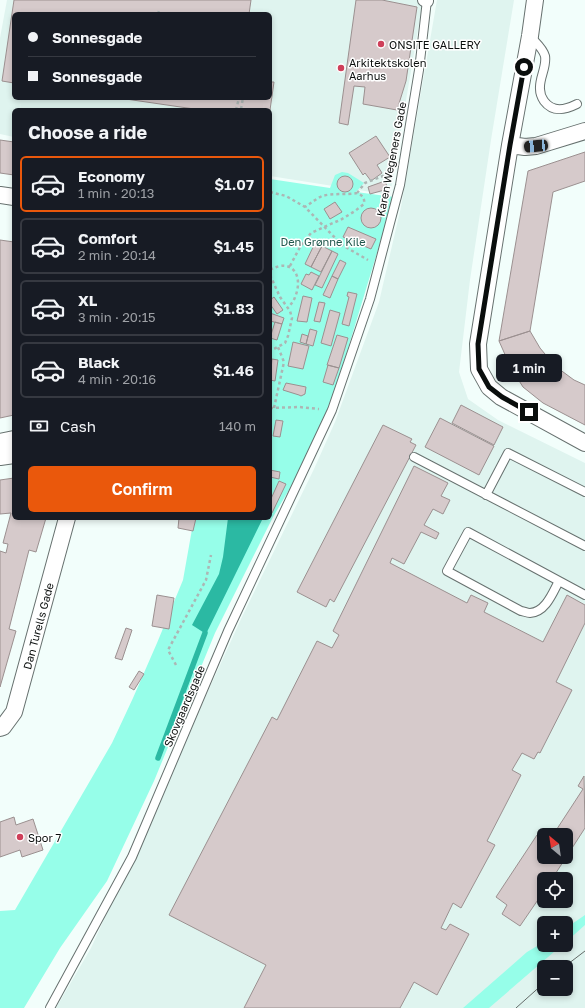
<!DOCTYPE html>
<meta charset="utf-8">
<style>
body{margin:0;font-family:"Golos Text",sans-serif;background:#242831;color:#f1f3f6;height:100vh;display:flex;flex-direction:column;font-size:15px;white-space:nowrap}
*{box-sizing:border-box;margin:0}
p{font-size:13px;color:#9ea1a6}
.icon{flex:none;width:22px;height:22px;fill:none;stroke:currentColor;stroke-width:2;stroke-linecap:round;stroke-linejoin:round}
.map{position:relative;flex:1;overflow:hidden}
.side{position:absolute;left:12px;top:108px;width:260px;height:412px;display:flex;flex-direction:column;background:#171b24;border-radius:6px;box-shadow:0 2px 6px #0003}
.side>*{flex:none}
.hud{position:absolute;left:12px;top:12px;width:260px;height:88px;border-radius:6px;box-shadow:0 2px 6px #0003;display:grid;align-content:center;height:88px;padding:0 16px;background:#171b24}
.needle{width:26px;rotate:331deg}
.tools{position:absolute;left:537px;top:828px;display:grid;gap:8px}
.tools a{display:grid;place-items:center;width:36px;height:36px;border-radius:6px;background:#171b24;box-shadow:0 2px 6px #0003;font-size:20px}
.end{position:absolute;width:18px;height:18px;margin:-9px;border:5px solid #0a0e0d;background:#fff;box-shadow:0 0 0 2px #fff}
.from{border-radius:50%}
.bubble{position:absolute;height:28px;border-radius:6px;background:#171b24;box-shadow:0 2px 6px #0003;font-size:13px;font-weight:600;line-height:28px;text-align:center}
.car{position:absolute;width:12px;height:24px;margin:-12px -6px;border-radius:5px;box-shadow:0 0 3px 1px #0007;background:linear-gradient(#222 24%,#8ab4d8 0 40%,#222 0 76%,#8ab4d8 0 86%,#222 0)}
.hud b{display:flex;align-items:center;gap:14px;height:38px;font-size:15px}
.hud b+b{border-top:1px solid #363941}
.hud i{width:10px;height:10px;background:#f1f3f6}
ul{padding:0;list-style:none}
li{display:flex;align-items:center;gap:12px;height:56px;margin:0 8px 6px;padding:0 8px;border:2px solid #363941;border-radius:6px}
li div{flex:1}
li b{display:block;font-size:15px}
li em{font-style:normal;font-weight:600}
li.selected{border-color:#ea580c}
li>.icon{width:36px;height:36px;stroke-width:1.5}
h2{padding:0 16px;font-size:18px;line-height:48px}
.pay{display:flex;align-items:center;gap:10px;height:44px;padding:0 16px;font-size:15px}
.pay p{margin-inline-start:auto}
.button{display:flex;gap:8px;margin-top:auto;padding:8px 16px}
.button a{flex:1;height:46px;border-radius:6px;background:#ea580c;color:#fff;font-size:16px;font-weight:600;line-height:46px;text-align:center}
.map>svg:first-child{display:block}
.built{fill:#dff4ef;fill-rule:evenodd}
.green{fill:#96fee9}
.water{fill:#2bb9a3}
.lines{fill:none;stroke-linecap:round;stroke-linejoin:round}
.stream{stroke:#2bb9a3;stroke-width:5.5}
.building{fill:#d6cacb;stroke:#9b9090}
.service-casing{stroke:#67716f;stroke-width:10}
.pedestrian-casing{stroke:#67716f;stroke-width:14}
.minor-casing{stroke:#67716f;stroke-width:18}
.path{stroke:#acb6b4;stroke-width:2.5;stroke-dasharray:3 3;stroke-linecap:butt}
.service{stroke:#fff;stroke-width:8}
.pedestrian{stroke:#fff;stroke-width:12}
.minor{stroke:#fff;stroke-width:16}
.tram{stroke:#636a68;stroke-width:1}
.route{stroke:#0a0e0d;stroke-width:5}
.poi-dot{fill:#cf3f5a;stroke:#fff;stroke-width:1.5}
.labels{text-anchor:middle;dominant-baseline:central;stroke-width:3;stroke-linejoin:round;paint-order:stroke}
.poi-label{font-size:11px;fill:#0a0e0d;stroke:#fff;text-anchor:start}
.street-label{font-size:11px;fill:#0a0e0d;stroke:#fff}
.park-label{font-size:11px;fill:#21584e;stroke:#fff}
</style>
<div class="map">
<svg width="585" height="1008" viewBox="0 0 585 1008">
<rect width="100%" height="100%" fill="#f2fefb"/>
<path class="built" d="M7 0H423L390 195 270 176V110H14V137L0 134V38ZM14 14H270V98H14Z
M437 0H514L491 140 470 280 459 372 468 399 498 420 585 463V1008H56L91 948 241 619 314 469 335 422 379 302 401 207ZM544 835H566V857H544ZM544 879H566V901H544ZM544 923H566V945H544ZM544 967H566V989H544Z"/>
<path class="green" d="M342 172 348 173 364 183 356 192 394 197 322 434 273 517 215 633 154 781 107 881 60 948 24 1008H0V911L15 910 112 743 133 698 157 643 183 580 194 518H270V179L330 188 335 175Z
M585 915V925L566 942V928Z
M544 942V945H562L489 1008H463L527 952Z"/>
<path class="water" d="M228 518H263L206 634 192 625 219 574 223 557Z"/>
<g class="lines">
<path class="stream" d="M158 758 205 633"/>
</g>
<path class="building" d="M14 0H251L249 14H14V83L2 81Z
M356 0H382L417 7 406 81 397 110 363 104 365 87 354 86 348 125 339 123Z
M270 82H274L270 110H201L119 98H270Z
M376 136 390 157 377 165 382 173 371 181 365 173 363 175 349 153Z
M0 140 14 142V175L0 173Z
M585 152V181L553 192 530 331 499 341 528 171Z
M337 184a8 8 0 1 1 16 0a8 8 0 1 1-16 0Z
M385 181 388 189 370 194 368 187Z
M335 202 342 212 330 219 324 209Z
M361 218a10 10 0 1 1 20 0a10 10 0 1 1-20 0Z
M348 227 376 239 371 249 343 237Z
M0 240 14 242V415L0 418Z
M315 243 322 246 311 267 305 264Z
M322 246 332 251 321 272 311 267Z
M332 251 338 254 322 288 315 285Z
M340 260 346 263 338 279 332 276Z
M311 272 319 276 312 290 301 284 306 274 309 275Z
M332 276 338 279 330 298 323 295Z
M348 292 357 294 349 326 342 324 349 297 347 296Z
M303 296 312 298 307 322 297 321Z
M274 297 283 310 277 314 270 304V300Z
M319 302 325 303 320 322 314 321Z
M330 310 340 313 331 346 321 343Z
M270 313 284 318 282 324 270 321Z
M275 322 282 324 277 340 270 338Z
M310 329 317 331 313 346 306 344Z
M530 331 540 348 555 366 574 380 585 385V425L543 403 523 387 511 368 499 341Z
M302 334 308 336 306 344 300 342Z
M337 335 348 338 339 368 327 365Z
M293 342 309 346 303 369 288 366Z
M272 359 278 360 275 381 270 380Z
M328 365 339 368 333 385 323 382Z
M286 383 306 387 305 394 301 396 299 395 283 390Z
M461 405 503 427 494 445 452 423Z
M440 418 494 446 479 475 425 447Z
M276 420 283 421 280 437 273 436Z
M383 425 412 439 410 442 416 445 334 602 330 599 326 607 297 592Z
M414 466 448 483 441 496 450 500 443 514 433 509 424 525 439 533 436 539 421 532 404 564 392 558 390 563 467 603 471 595 488 603 484 612 543 642 567 595 585 605V623L556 682 572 690 540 753 538 752 534 759 522 753 512 770 521 775 487 841 495 845 461 908 453 903 441 928 446 930 450 924 469 934 437 995 414 982 400 1008H244L266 965 169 915 272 717 277 720 317 641 332 648 339 635 333 631Z
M270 470 280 472 279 479 270 477Z
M14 478V518H46L36 552 29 550 9 629 16 631 0 687V551L6 553 8 544 3 543 11 513 0 514V480Z
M279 481 286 484 272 513H270V501Z
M179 518H196L193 531 178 528Z
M157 595 174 598 169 629 152 626Z
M126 628 132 630 122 660 115 658Z
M139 671 144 674 134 690 129 687Z
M584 776 585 828 552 879H544V891L520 926 502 914 507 905 496 897 537 835 544 840V857H566V835H553L583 789 578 786Z
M14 817 16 825 33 819 43 850 22 857 20 850 0 857V822Z"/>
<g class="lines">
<defs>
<path id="service" d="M530 36C535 42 543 48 545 56 547 67 539 78 540 89 540 93 542 98 544 101 553 113 565 110 577 104
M414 457 585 546
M486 495 508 453 585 492
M559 581C553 592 546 612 530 613 527 613 523 611 521 611L447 571 468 532 585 595
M50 1008 132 857 228 631 332 410 370 299 400 185 419 70 427 0"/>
<path id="pedestrian" d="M424 0 427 1"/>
<path id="minor" d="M535 0 530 36 510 145 478 344 479 369 489 387 501 397 585 443
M510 145 525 147 536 146 585 131
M0 195 14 197
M0 442 14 439
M0 457 14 455
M0 728 3 727 14 712 67 518"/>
</defs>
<use href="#service" class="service-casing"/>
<use href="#pedestrian" class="pedestrian-casing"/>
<use href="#minor" class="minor-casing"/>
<path class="path" d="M158 14 159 11
M241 109 243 98
M236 110 239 98
M270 146H272
M270 192 286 196 305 207 342 245 368 260
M357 193 365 183 383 176 388 178
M290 266 300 247 311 233 342 219 355 211 364 204C365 198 362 195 357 193 346 195 332 193 322 196 316 199 311 203 305 207
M270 270C292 257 304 276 295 297 294 301 291 304 288 308
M270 275 280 297 290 311 292 318 288 336 285 343 270 351
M270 408 299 407 319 409
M274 408 284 362 278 347
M176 665 168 650 206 580 211 555"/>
<use href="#service" class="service"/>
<use href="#pedestrian" class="pedestrian"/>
<use href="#minor" class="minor"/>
<path class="tram" d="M564 967 585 951
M516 1008 544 983"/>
</g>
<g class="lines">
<path class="route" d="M524 67 510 145 478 344 479 369 489 387 502 397 529 412"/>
</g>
<g class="poi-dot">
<circle cx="381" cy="44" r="4"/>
<circle cx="341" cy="68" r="4"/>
<circle cx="20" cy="837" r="4"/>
</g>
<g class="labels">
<g class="poi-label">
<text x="389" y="44">ONSITE GALLERY</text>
<text x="349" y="62">Arkitektskolen<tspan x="349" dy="13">Aarhus</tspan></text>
<text x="28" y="837">Spor 7</text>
</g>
<g class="street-label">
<text transform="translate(391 159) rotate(-79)">Karen Wegeners Gade</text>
<text transform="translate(38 626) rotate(-75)">Dan Turells Gade</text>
<text transform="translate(184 706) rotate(-67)">Skovgaardsgade</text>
</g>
<g class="park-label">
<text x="323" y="241">Den Grønne Kile</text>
</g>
</g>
</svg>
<div class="tools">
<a><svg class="needle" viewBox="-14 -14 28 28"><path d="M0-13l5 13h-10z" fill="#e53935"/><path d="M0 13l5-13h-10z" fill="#9ea1a6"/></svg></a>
<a><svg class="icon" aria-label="locate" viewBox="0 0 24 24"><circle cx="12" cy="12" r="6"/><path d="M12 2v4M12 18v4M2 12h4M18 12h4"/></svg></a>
<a>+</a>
<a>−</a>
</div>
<i class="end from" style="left:524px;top:67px"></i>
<i class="end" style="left:529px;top:412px"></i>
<div class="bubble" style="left:496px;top:354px;width:66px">1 min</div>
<i class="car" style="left:536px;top:146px;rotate:265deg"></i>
<div class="hud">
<b><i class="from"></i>Sonnesgade</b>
<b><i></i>Sonnesgade</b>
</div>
<section class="side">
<h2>Choose a ride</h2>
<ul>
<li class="selected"><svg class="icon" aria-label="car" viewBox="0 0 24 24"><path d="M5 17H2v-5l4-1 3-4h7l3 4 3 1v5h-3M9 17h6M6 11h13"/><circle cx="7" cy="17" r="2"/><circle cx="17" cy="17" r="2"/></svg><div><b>Economy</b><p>1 min · 20:13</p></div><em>$1.07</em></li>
<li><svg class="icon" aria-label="car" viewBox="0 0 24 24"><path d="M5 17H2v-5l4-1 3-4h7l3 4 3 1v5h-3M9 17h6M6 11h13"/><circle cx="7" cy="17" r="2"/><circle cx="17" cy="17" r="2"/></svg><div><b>Comfort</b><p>2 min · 20:14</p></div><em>$1.45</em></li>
<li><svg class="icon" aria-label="car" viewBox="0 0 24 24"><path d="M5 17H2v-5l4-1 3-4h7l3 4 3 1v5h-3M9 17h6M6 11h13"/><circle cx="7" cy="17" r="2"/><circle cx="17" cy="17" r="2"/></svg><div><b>XL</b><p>3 min · 20:15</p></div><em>$1.83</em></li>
<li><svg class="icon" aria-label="car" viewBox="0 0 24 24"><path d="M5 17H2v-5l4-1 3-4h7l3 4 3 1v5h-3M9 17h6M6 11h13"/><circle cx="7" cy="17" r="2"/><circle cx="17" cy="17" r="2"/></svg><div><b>Black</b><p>4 min · 20:16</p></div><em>$1.46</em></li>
</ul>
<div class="pay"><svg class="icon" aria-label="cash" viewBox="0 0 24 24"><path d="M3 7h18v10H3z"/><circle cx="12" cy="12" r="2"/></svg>Cash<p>140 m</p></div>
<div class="button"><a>Confirm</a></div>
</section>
</div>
